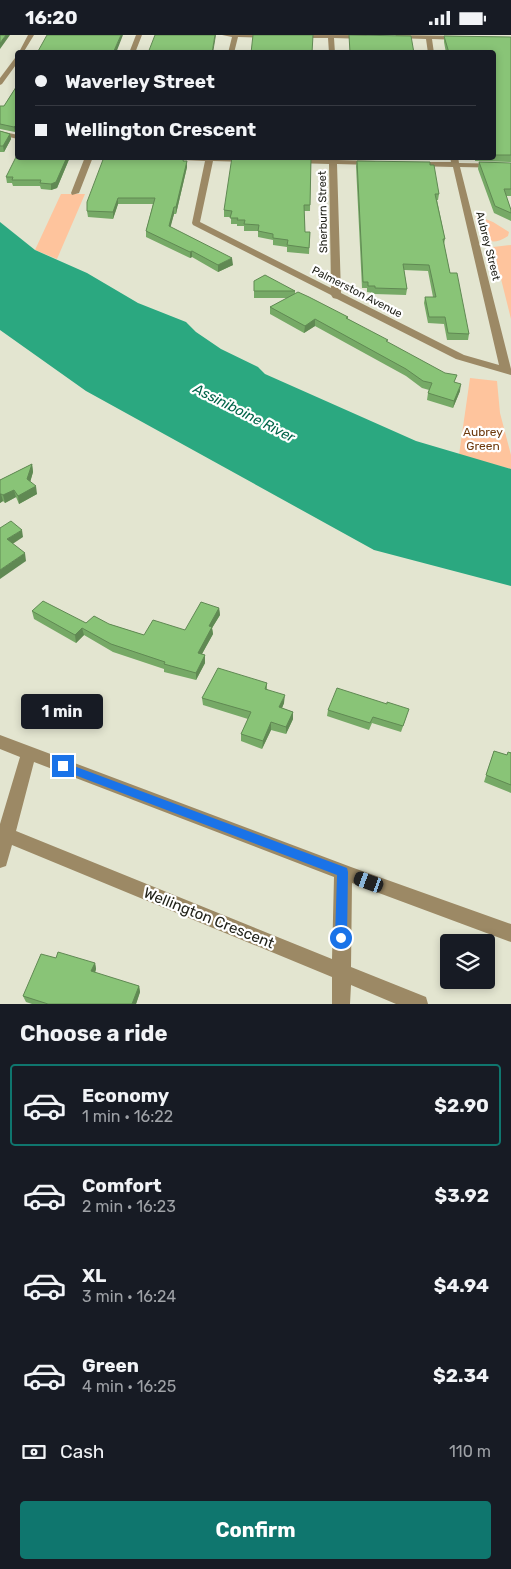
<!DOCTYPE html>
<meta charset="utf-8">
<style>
body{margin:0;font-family:Rubik,sans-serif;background:#242831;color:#f1f3f6;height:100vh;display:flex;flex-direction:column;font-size:19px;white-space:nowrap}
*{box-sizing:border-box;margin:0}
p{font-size:16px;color:#9ea1a6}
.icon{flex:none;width:28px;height:28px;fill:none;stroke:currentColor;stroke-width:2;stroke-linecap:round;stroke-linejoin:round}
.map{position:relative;height:969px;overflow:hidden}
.panel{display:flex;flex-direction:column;background:#171b24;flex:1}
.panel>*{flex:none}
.guide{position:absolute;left:15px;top:15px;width:481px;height:110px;border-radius:5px;box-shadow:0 2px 8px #0003;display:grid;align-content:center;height:110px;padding:0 20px;background:#171b24}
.buttons{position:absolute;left:440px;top:899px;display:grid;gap:10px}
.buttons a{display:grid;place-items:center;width:55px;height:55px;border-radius:5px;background:#171b24;box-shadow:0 2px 8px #0003;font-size:25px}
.end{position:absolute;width:22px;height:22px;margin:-11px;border:6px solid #1a73e8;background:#fff;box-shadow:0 0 0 2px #fff}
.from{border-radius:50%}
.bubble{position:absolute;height:35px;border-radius:5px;background:#171b24;box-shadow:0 2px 8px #0003;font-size:16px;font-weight:700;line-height:35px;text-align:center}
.car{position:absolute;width:15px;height:30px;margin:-15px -8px;border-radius:6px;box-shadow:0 0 4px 1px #0007;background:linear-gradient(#222 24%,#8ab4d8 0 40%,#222 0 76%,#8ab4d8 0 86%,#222 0)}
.guide b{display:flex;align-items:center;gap:18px;height:48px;font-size:19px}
.guide b+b{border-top:1px solid #363941}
.guide i{width:12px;height:12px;background:#f1f3f6}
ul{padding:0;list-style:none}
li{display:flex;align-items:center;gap:15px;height:82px;margin:0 10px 8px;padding:0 10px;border:2px solid transparent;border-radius:5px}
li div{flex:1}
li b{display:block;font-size:19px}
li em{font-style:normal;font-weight:700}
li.current{border-color:#0f766e}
li>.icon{width:45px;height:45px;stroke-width:1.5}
h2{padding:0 20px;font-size:22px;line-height:60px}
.pay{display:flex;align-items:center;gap:12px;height:55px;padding:0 20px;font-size:19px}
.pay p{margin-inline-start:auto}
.button{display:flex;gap:10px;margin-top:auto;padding:10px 20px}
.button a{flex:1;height:58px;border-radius:5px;background:#0f766e;color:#fff;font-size:20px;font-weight:700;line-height:58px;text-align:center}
.status{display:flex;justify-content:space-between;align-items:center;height:35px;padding:0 25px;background:#171b24;direction:ltr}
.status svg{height:14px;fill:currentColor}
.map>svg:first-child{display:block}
.green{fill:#fec49d}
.water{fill:#2ba880}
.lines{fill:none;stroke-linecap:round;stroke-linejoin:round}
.minor{fill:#9c8965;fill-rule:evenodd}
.wall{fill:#76a966}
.shaded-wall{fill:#608953}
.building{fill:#89c477;stroke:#608953}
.route{fill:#1a73e8}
.labels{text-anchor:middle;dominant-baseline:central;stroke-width:4.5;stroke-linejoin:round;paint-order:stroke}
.far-street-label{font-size:11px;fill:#22231b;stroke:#fff}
.park-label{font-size:12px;fill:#6e3a0e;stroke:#fff}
.water-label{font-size:14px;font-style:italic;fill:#016449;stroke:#fff}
.near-street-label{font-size:15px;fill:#22231b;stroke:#fff}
</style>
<div class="status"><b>16:20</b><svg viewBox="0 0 49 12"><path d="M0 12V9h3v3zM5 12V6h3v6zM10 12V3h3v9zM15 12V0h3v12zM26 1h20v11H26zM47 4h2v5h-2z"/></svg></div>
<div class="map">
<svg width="511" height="969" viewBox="0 0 511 969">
<rect width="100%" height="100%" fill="#e3e5d0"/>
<path class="green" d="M61 159H85L57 224 35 215Z
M478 181 493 187 509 197 508 201C487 215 480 200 475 182Z
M511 210V284L493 212Z
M470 343 497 346 500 378 511 420V434L459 420Z"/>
<path class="water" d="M0 187 35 215 87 238 138 268 186 287 196 297 221 314 258 332 265 339 416 406 511 434V551L374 515 86 356 0 295Z"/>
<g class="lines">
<path class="minor" d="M28 0H34L23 18 18 19Z
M136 0H142L135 18H129Z
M222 0H271L272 1 269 3 238 2 234 18H228L232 2Z
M294 0H366L369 2 366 4 334 3 335 18H329L328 3H296Z
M396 0 461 1 464 3 461 5 432 4 434 18H428L426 4 394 3Z
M18 19V27L2 49 0 50V43Z
M0 96 18 100V104L0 100Z
M85 122H93L79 158 72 160 71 158Z
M156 122 250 123 251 125 247 127 213 126 200 187 331 253 329 129 294 128 290 126 294 124 329 125V122H337V125L375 126 376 128 372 130 337 129 341 258 464 320 499 330 453 132 414 131 410 129 414 127H451L450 122H458L459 128 511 129V133L460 132 511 334V340L456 324 337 264 333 263 331 260 193 190 192 188 205 126 159 124Z
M0 700 351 832 511 889V907L352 848 351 932 426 962 428 969H396L351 950 350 969H332V942L12 810 6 831 0 833V789L20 722 0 714ZM34 727 334 842 332 924 16 796Z"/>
</g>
<path class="wall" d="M444 1 511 2V127L475 126V122H494V18H446L444 7Z
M18 49V94L15 97 0 94V71H4Z
M0 96 10 99 11 104 4 117H0Z
M18 122H70L57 153 51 155 41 154 40 151H13L12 148H7L6 142Z
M356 122H429V125Z
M311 124 310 176H304L305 197H310L309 219 287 217V212L273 210V205L258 202V196H244V191H237V189H231V182H224V175Z
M185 126 187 132 176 179H174L170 192 233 230 218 237 192 222 190 223 146 202V196L153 169H118L113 184 88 182 87 176Z
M357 126 430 130 439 159 438 165H437L445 204 444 209 450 238 469 299 468 305H447L444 289 428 288 424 268 425 262H433L428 236 404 235 407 254 406 260 374 259V258L367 257V253H362L356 131Z
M479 127 511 128V161H506L511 175V186L494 178 478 134Z
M254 246 295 256V259L348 282V284L455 348 460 356 453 373 427 365 428 358 429 355 422 353 406 341 315 291 304 298 270 279V272L288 263H254Z
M32 429 33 437 30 447 37 459 19 469 16 462 5 468 3 466 0 468V445Z
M219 573 220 580 212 593 213 599 202 619 205 620V628L196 645 164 637V634L113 617 84 600 76 608 34 584 32 576 86 588 109 589 144 600 185 595Z
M267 648V654L284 668 282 673 293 677V684L286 699 271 695 262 714 241 706V699L248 684 203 670 202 663Z
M328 675 407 680 401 697 372 688 369 695 327 681Z
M494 716 507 720 511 717V758L484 747Z
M56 923 95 928 96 934 95 938 139 951 140 957 136 969H32L26 967 23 961Z"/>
<path class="shaded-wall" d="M6 0H10L0 14V8Z
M121 0H123L116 18H113Z
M215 0H216L213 18H212Z
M17 88 18 94 15 97 14 92Z
M10 99 11 104 4 117 3 111Z
M67 122H70L57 153 51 155V149Z
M187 126V132L176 179V172Z
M118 163V169L113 184V177Z
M174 172V179L169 198V191Z
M192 216V222L190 223V217Z
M232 223 233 230 218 237V230Z
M315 284V291L304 298 305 291Z
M461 349 460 356 453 373 454 366Z
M32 429 33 437 29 451 27 444Z
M36 451 37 459 19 469 18 461Z
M14 455 16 462 5 468 3 460Z
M0 459H1L3 466 0 468Z
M22 495 23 502 8 512 7 504Z
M25 518 26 526 0 544V535Z
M219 573 220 580 212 593 213 599 198 626V618L209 591Z
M82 593 84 600 76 608 75 600Z
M205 620V628L196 645V638Z
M285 660 284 668 279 680V672Z
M293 677V684L286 699V692Z
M271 687V695L262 714 263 706Z
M95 928 96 934 93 943 91 936Z
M139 951 140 957 136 969H132Z"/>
<path class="building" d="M0 0H6L0 8Z
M47 0H121L113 18H37Z
M155 0H215L212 18H148Z
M253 0H313L312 18H251Z
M349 0 411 1 414 18H350Z
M444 1 511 2V120H494V18H449Z
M18 49V88L14 92 0 89V71H4Z
M0 96 10 99 3 111H0Z
M16 122H67L56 147 51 149 40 148 41 145H12L13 142H6Z
M104 122H184L183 126H187L176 172H174L169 191 232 223 218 230 192 216 190 217 146 196 155 163H118L113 177 87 176V167Z
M232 122 311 124 310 170H304L305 197H310L309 213 287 210 288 205 273 203V199L258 196 259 190 244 189 245 185H237L238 183H230L232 176 224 175Z
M357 126 430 127V130H434L439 159H435L445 204H443L450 238H457L469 299 448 298 445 282H429L425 262H436L429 230 403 229 407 254 375 253V251H368V247H363Z
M479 127 511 128V154H504L511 175V178L495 171Z
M265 240 295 256H254V246Z
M298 257 309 262 348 282 346 283 388 305 386 306 445 338 457 340 454 347 461 349 454 366 428 358 432 348 423 346 406 334 315 284 305 291 270 272Z
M32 429 27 444 36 451 18 461 14 455 3 460 1 459H0V445Z
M11 486 22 495 7 504 25 518 0 535V493Z
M43 566 86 588 94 581 109 589 144 600 153 585 185 595 201 567 219 573 209 591 212 592 198 618 205 620 196 638 164 629 165 627 111 609 82 593 75 600 32 576Z
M218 633 267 648 265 654 285 660 279 672 293 677 286 692 271 687 263 706 241 699 251 677 202 663Z
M337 653 387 669V667L409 674 403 691 373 682 370 688 328 675Z
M494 716 507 720 508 717 511 718V750L486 740Z
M58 917 95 928 91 936 139 951 132 969H48L23 961 41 919 56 923Z"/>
<path class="route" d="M63 727 347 833 348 837 347 903 345 907 341 909 337 907 335 903 337 840 59 734 57 731Z"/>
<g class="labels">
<g class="far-street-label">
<text transform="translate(323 177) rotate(-91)">Sherburn Street</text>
<text transform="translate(488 211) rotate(76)">Aubrey Street</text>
<text transform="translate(357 257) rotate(27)">Palmerston Avenue</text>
</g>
<g class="park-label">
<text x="483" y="397">Aubrey<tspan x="483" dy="14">Green</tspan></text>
</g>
<g class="water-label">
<text transform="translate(244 378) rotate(27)">Assiniboine River</text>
</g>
<g class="near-street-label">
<text transform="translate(209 883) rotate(22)">Wellington Crescent</text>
</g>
</g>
</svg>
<div class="buttons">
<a><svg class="icon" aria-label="layers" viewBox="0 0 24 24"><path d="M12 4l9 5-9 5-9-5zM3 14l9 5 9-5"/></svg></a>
</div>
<i class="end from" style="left:341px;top:903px"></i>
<i class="end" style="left:63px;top:731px"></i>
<div class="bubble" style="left:21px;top:659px;width:82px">1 min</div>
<i class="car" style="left:369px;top:847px;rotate:290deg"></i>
<div class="guide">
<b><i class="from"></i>Waverley Street</b>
<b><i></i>Wellington Crescent</b>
</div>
</div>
<section class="panel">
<h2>Choose a ride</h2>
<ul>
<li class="current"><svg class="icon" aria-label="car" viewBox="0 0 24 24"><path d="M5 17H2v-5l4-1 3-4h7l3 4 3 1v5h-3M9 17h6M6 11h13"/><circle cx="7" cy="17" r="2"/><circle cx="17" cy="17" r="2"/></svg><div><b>Economy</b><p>1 min · 16:22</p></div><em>$2.90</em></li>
<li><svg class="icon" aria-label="car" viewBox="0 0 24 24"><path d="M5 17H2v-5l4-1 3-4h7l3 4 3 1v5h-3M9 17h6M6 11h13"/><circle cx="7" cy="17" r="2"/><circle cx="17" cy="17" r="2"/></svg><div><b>Comfort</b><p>2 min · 16:23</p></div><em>$3.92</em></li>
<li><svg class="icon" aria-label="car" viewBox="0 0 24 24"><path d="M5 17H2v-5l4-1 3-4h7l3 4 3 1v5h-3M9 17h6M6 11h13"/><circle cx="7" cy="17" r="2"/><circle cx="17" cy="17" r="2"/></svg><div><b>XL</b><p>3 min · 16:24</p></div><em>$4.94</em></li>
<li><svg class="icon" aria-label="car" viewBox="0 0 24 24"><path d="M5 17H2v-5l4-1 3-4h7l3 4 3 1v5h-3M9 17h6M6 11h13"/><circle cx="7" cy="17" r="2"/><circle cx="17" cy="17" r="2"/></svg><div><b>Green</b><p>4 min · 16:25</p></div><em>$2.34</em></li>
</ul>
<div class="pay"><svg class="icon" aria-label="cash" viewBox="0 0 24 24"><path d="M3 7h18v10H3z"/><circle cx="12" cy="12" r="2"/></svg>Cash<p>110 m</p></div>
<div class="button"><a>Confirm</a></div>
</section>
